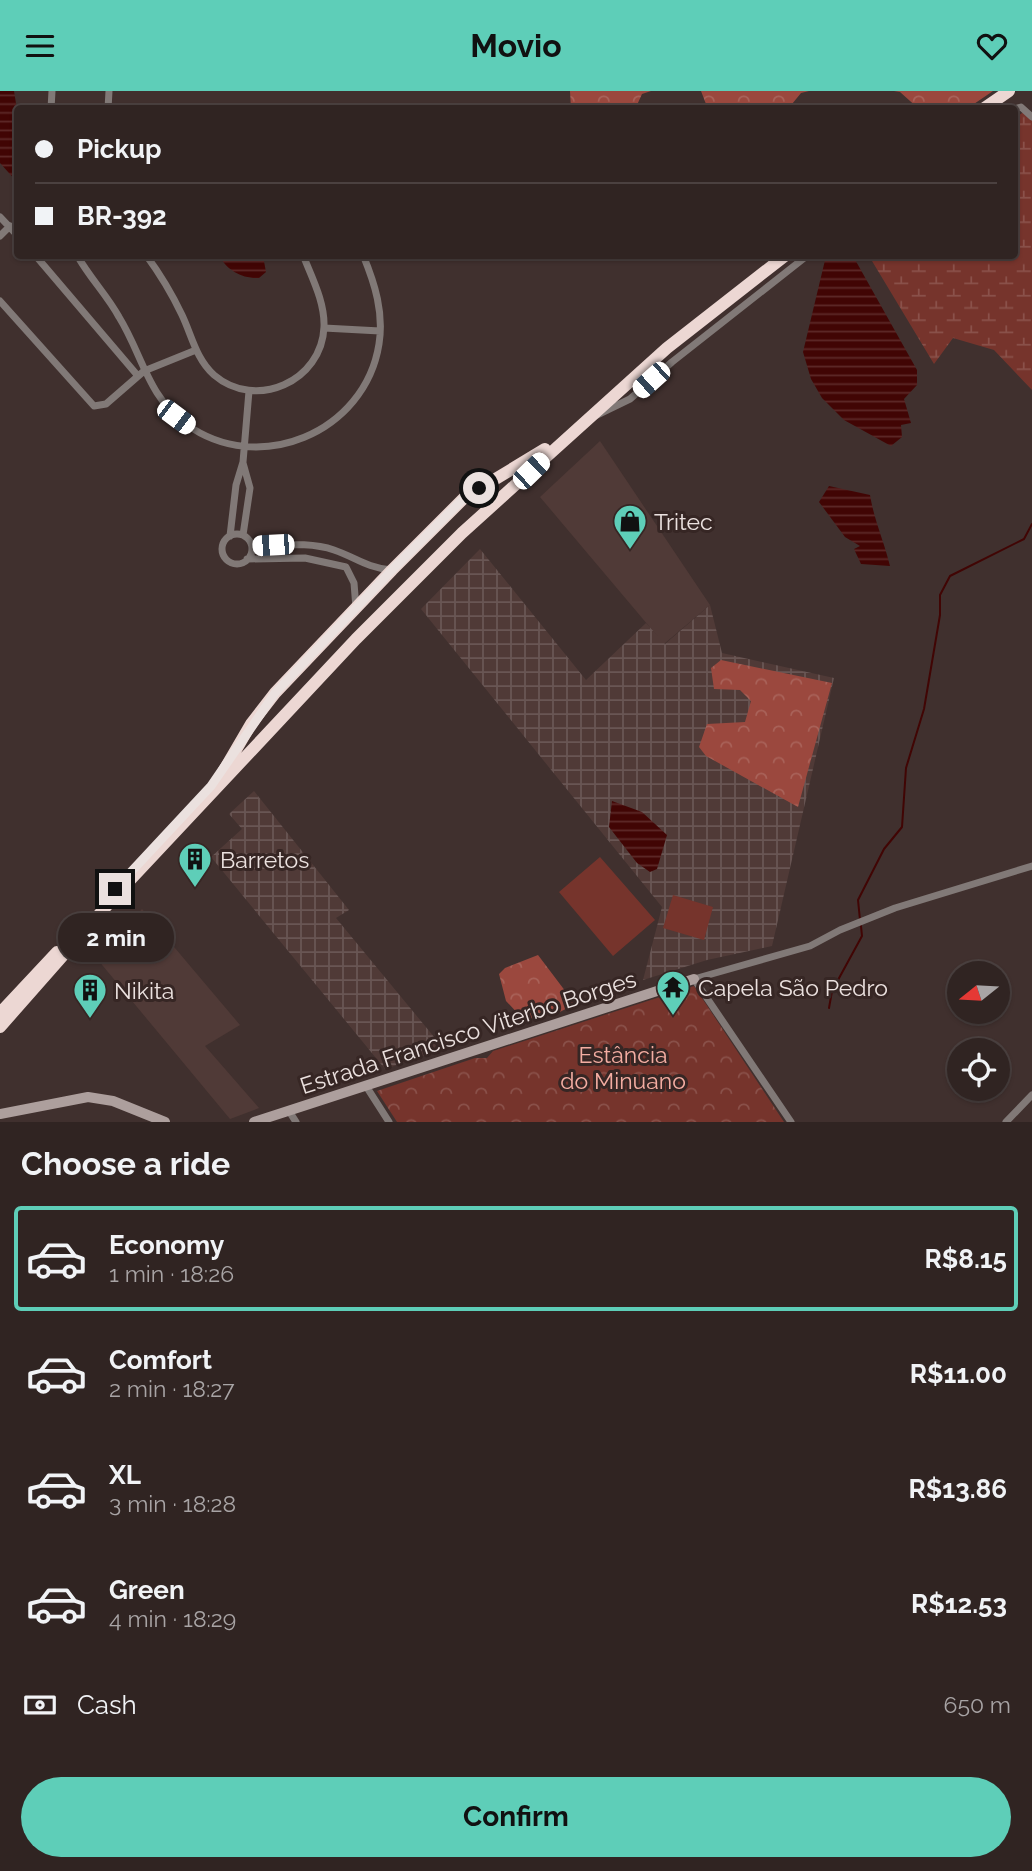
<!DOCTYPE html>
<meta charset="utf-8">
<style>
body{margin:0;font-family:Raleway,sans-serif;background:#3c302f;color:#f1f3f6;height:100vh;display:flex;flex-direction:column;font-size:26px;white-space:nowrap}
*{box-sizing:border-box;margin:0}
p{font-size:23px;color:#a8a4a5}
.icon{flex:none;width:38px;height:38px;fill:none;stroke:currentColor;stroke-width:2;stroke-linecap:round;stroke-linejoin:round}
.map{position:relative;height:1031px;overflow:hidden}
.sheet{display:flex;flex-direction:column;background:#302422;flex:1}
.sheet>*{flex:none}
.hud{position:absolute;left:14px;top:14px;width:1004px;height:154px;border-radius:7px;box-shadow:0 2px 5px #0004,0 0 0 2px #4b4140;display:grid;align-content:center;height:154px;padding:0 21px;background:#302422}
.needle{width:46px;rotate:252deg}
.buttons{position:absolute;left:947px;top:870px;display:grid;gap:14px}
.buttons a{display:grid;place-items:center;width:63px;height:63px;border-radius:50%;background:#302422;box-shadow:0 2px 5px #0004,0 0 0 2px #4b4140;font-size:35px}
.end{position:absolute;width:32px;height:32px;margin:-16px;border:9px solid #ebe1df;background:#111;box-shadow:0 0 0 4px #111}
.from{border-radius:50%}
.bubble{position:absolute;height:49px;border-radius:24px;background:#302422;box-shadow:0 2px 5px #0004,0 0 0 2px #4b4140;font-size:23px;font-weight:700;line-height:49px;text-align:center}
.car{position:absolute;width:21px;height:42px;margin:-21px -10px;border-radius:9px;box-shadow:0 0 5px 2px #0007;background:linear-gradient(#fff 24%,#345 0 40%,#fff 0 76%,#345 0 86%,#fff 0)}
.hud b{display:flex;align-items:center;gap:24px;height:66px;font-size:26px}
.hud b+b{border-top:2px solid #4b4140}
.hud i{width:18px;height:18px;background:#f1f3f6}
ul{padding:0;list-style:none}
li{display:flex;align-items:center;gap:21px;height:105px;margin:0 14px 10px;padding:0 7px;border:4px solid transparent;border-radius:7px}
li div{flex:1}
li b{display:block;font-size:26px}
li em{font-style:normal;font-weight:700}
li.on{border-color:#5eceb8}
li>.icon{width:63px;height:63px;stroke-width:1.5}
h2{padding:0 21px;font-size:32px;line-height:84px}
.pay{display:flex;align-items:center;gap:18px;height:77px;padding:0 21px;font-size:26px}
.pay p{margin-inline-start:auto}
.primary-button{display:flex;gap:14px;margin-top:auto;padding:14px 21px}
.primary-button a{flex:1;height:80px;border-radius:42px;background:#5eceb8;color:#111;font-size:28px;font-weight:700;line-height:80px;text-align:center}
header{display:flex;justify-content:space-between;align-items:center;height:91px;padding:0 21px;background:#5eceb8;color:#111;font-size:32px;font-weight:700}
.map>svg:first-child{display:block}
.built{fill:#503a37}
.industrial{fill:url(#industrial-grid)}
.grass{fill:#76342c}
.forest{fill:url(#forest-crowns)}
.wetland{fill:url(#wetland-marsh)}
.park{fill:url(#park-crowns)}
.water{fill:url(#water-rules)}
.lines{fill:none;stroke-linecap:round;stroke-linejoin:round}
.stream{stroke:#410504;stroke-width:2}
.street{stroke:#817977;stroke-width:7}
.secondary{stroke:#ad9f9d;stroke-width:10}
.highway{stroke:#ecd7d3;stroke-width:12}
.route{stroke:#ebe1df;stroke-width:9}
.labels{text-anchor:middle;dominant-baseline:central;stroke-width:6;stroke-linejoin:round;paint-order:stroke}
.poi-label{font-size:23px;fill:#ebe1df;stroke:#362624;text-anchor:start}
.street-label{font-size:23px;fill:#ebe1df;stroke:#362624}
.park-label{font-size:23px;fill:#f4ada2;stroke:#362624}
</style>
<header><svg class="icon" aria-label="menu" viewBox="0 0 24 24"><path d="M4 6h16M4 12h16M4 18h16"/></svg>Movio<svg class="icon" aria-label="heart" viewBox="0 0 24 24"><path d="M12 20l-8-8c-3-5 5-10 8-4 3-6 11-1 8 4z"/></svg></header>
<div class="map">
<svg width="1032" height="1031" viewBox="0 0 1032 1031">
<defs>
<pattern id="industrial-grid" width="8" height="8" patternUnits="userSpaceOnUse" patternTransform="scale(1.75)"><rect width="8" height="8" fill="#503a37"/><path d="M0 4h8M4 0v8" fill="none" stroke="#695654"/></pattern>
<pattern id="forest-crowns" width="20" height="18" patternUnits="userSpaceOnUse" patternTransform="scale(1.75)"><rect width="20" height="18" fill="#9b483e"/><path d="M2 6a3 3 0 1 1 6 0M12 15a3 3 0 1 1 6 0" fill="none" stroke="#a96259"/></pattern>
<pattern id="wetland-marsh" width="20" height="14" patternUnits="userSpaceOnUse" patternTransform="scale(1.75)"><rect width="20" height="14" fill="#76342c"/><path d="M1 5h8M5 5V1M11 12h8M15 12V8" fill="none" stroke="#8a514a"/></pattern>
<pattern id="park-crowns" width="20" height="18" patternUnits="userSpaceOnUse" patternTransform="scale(1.75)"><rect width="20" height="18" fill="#76342c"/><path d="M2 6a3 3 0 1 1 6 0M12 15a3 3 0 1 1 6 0" fill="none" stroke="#8a514a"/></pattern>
<pattern id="water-rules" width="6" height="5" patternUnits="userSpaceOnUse" patternTransform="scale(1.75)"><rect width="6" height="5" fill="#410504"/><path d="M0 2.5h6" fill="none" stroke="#5d2928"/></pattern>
</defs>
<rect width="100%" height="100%" fill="#40302e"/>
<path class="built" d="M600 350 710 514 664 553 540 406Z
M142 818 240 934 205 955 259 1017 230 1028 98 869Z"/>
<path class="industrial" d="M480 458 586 589 646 532 665 553 710 514 722 562 834 587 772 855 707 869 643 889 662 816 421 518Z
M254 700 349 819 336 827 444 958 385 978 211 766 242 738 229 723Z"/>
<path class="grass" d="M600 766 655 829 613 865 559 801Z
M673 804 713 816 704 849 663 837Z"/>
<path class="forest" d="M570 0H651L642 3 637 14 629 17 571 18Z
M701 0H809L801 2 792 13 795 17 711 18 706 13Z
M894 0H993L968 17 919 18 900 1Z
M721 569 832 592 798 716 706 665 699 656 707 633 745 631 751 610 740 599 714 598 711 577Z
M538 864 575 913 558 922 524 929 506 910 499 883 505 877Z"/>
<path class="wetland" d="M1025 20 1032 29V299L994 259 953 247 934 273 869 165 1015 164V27Z"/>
<path class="park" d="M694 895 784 1031H397L377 1000 475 967H487L493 960Z"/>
<path class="water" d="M0 0H14L18 25 17 91 0 72Z
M220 165H263L266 181 259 187C243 188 226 179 220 165Z
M826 165H853L917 279V294L904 308 911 332 901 334 902 346 891 355 844 329 822 307 811 288 803 261Z
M829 395 870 404C874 429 884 450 890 475L861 473 854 458 860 455 845 446 819 411Z
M612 710 642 721 667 744 657 778 650 781 637 772 609 736Z"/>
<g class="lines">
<path class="stream" d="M860 829 858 809 884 758 902 736 906 677 924 618 940 524V504L950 485 1024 448 1032 433
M829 917 832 900 862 845 861 835"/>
<path class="street" d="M51 18 52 0
M108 18 109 0
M1014 18 1021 16 1032 26
M0 126 18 145
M0 145 10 135
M35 164 138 285
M77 164C89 186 107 204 119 226 142 263 148 306 186 333 258 386 365 342 379 253 384 222 375 193 363 164
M146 164C160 183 172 203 182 224 192 245 196 268 214 284 256 320 322 290 324 236 325 211 312 187 303 164
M0 210 94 315 106 313 144 280 196 259
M324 237 380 240
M597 324 630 308 672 271 808 164
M222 458a15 15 0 1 1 30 0a15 15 0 1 1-30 0Z
M243 444 250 397 243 372
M230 445 236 394 243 371 249 300
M252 455C279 455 308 450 334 459 357 467 365 476 391 479
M247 468 305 467 346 476 354 492 356 517
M366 995 389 1031
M289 1020 296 1031
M791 1031 694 888 810 855 840 839 895 817 1032 775
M1006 1031 1032 1004"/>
<path class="secondary" d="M0 1023 88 1006 113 1010 165 1031
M254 1031 694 888"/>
<path class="highway" d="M983 18 1009 0
M223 681 251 633 275 602 392 479 464 407 545 358
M0 922 57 861
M0 936 118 802 356 548 462 442 667 257 786 164"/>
</g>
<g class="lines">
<path class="route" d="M115 798 211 695 275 602 392 479 464 407 479 397"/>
</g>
<defs>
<symbol id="shop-pin" viewBox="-11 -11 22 30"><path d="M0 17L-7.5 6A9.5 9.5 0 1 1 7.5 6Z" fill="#5eceb8" stroke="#362624"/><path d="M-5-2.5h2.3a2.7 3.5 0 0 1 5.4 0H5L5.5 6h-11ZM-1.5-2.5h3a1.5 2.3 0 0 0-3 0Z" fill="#111"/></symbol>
<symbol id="building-pin" viewBox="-11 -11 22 30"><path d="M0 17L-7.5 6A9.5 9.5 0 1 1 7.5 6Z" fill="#5eceb8" stroke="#362624"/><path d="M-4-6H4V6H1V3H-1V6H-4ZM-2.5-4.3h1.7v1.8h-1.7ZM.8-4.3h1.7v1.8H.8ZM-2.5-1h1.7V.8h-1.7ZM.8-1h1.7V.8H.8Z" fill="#111"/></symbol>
<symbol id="temple-pin" viewBox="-11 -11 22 30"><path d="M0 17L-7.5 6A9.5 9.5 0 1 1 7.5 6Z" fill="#5eceb8" stroke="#362624"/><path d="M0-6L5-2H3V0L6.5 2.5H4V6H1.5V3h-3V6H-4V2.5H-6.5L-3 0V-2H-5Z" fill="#111"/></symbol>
</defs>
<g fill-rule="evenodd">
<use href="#shop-pin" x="611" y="411" width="38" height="52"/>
<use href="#building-pin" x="176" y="749" width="38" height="52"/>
<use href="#temple-pin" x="654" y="877" width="38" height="52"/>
<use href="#building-pin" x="71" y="880" width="38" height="52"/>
</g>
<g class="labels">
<g class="poi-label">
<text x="654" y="430">Tritec</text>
<text x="220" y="768">Barretos</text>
<text x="698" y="896">Capela São Pedro</text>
<text x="114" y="899">Nikita</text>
</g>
<g class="street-label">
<text transform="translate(468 941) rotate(-18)">Estrada Francisco Viterbo Borges</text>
</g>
<g class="park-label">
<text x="623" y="963">Estância<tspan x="623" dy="26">do Minuano</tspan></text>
</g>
</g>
</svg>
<div class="buttons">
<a><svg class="needle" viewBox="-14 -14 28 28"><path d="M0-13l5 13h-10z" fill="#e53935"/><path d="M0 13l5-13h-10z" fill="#a8a4a5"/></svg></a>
<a><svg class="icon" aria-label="locate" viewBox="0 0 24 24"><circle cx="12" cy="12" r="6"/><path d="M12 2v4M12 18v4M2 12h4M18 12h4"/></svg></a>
</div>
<i class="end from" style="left:479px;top:397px"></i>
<i class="end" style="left:115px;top:798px"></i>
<div class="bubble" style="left:58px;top:822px;width:116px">2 min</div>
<i class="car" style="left:651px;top:289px;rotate:228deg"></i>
<i class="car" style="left:176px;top:326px;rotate:127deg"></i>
<i class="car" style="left:531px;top:380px;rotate:46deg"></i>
<i class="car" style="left:273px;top:454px;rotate:267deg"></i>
<div class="hud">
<b><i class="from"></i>Pickup</b>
<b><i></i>BR-392</b>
</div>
</div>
<section class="sheet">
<h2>Choose a ride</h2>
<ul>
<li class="on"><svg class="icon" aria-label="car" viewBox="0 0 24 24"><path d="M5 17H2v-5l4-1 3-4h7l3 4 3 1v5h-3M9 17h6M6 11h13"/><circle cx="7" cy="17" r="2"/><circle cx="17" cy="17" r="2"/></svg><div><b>Economy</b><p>1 min · 18:26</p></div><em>R$8.15</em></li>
<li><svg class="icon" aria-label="car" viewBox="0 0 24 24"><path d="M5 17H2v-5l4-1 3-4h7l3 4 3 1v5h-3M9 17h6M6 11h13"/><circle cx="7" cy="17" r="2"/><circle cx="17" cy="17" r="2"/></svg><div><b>Comfort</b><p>2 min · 18:27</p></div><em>R$11.00</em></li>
<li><svg class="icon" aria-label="car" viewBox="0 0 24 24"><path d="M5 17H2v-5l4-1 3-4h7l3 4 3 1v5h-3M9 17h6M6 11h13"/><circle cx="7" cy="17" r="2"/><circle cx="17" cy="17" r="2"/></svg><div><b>XL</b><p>3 min · 18:28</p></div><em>R$13.86</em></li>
<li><svg class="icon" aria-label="car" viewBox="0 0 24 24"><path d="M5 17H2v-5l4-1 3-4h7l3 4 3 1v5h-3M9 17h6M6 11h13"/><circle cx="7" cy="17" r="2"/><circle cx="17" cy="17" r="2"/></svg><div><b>Green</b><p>4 min · 18:29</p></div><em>R$12.53</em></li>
</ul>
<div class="pay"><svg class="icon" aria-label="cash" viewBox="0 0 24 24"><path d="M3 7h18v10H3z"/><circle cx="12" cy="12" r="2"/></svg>Cash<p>650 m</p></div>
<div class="primary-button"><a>Confirm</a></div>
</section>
